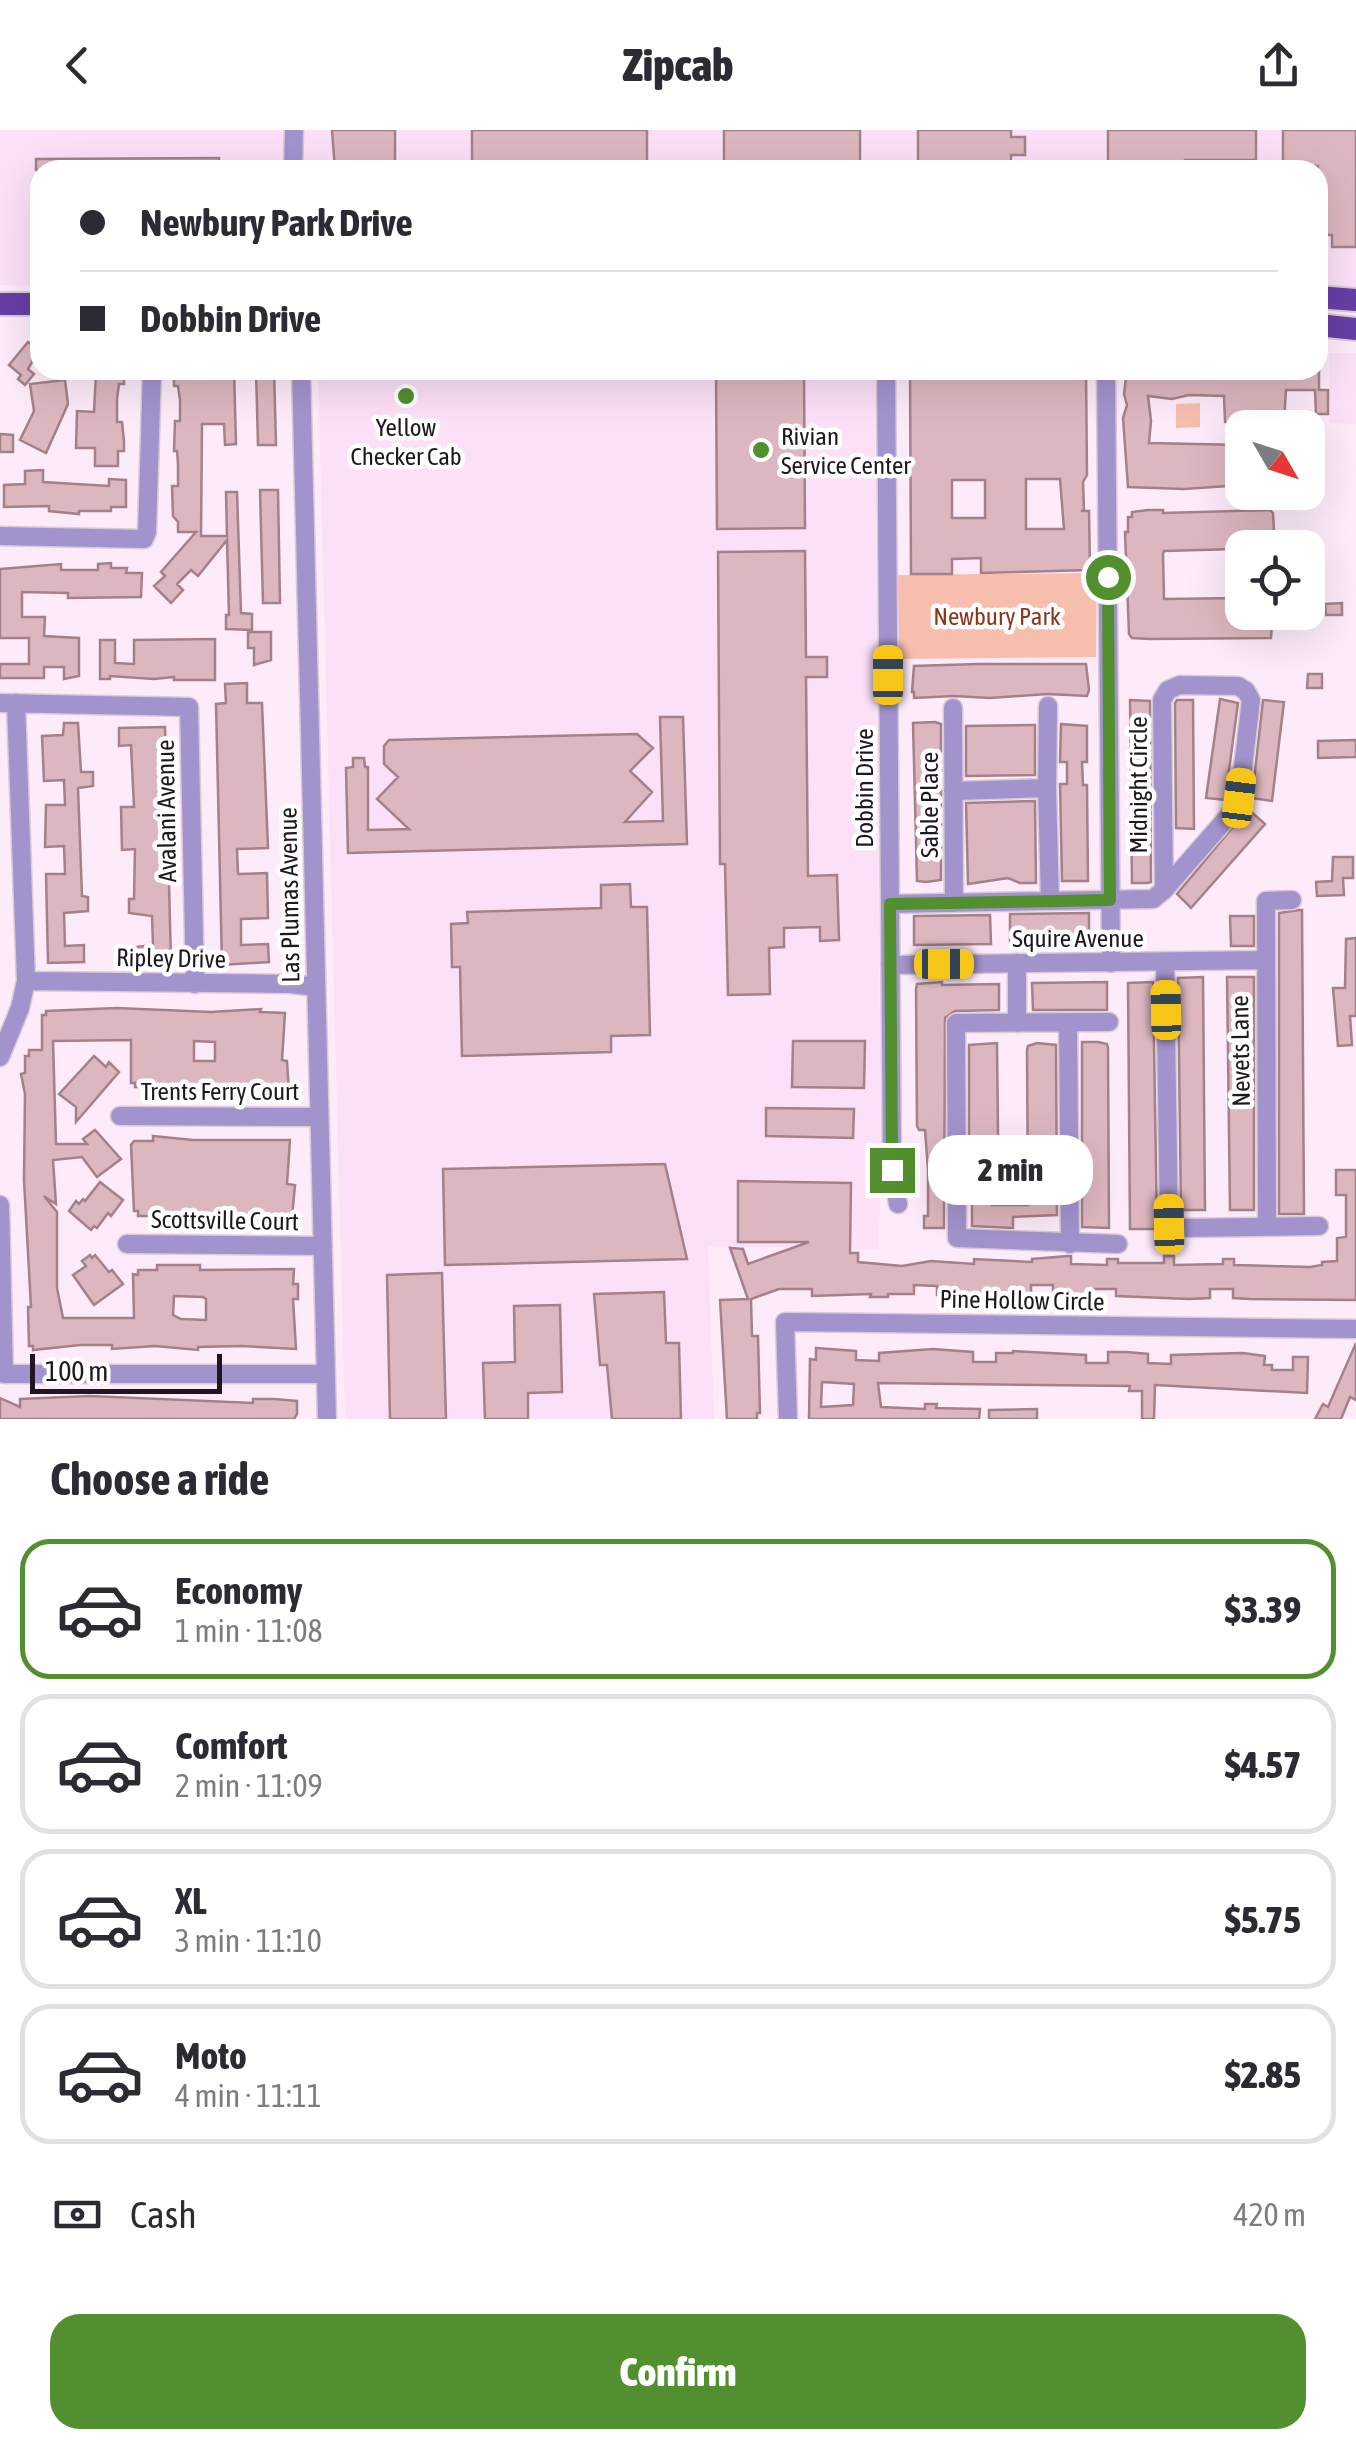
<!DOCTYPE html>
<meta charset="utf-8">
<style>
body{margin:0;font-family:"Asap Condensed",sans-serif;background:#f7f7f7;color:#2b2b33;height:100vh;display:flex;flex-direction:column;font-size:38px;white-space:nowrap}
*{box-sizing:border-box;margin:0}
p{font-size:32px;color:#7c7c81}
.icon{flex:none;width:55px;height:55px;fill:none;stroke:currentColor;stroke-width:2;stroke-linecap:round;stroke-linejoin:round}
.map{position:relative;height:1289px;overflow:hidden}
.side{display:flex;flex-direction:column;background:#fff;flex:1}
.side>*{flex:none}
.hud{position:absolute;left:30px;top:30px;width:1298px;height:220px;border-radius:30px;box-shadow:0 10px 40px #0002;display:grid;align-content:center;height:220px;padding:0 50px;background:#fff}
.needle{width:65px;rotate:129deg}
.buttons{position:absolute;left:1225px;top:280px;display:grid;gap:20px}
.buttons a{display:grid;place-items:center;width:100px;height:100px;border-radius:20px;background:#fff;box-shadow:0 10px 40px #0002;font-size:50px}
.scale{position:absolute;left:30px;bottom:25px;width:192px;box-sizing:border-box;padding-left:10px;border:5px solid #20161f;border-top:0;font-size:28px;line-height:35px;white-space:nowrap;color:#20161f;-webkit-text-stroke:8px #fff;paint-order:stroke}
.end{position:absolute;width:45px;height:45px;margin:-22px;border:12px solid #528f2e;background:#fff;box-shadow:0 0 0 5px #fff}
.from{border-radius:50%}
.bubble{position:absolute;height:70px;border-radius:30px;background:#fff;box-shadow:0 10px 40px #0002;font-size:32px;font-weight:800;line-height:70px;text-align:center}
.car{position:absolute;width:30px;height:60px;margin:-30px -15px;border-radius:12px;box-shadow:0 0 8px 2px #0007;background:linear-gradient(#f5c518 24%,#345 0 40%,#f5c518 0 76%,#345 0 86%,#f5c518 0)}
.hud b{display:flex;align-items:center;gap:35px;height:95px;font-size:38px}
.hud b+b{border-top:2px solid #e1e1e2}
.hud i{width:25px;height:25px;background:#2b2b33}
ul{padding:0;list-style:none}
li{display:flex;align-items:center;gap:30px;height:140px;margin:0 20px 15px;padding:0 30px;border:5px solid #e1e1e2;border-radius:30px}
li div{flex:1}
li b{display:block;font-size:38px}
li em{font-style:normal;font-weight:800}
li.active{border-color:#528f2e}
li>.icon{width:90px;height:90px;stroke-width:1.5}
h2{padding:0 50px;font-size:45px;line-height:120px}
.pay{display:flex;align-items:center;gap:25px;height:110px;padding:0 50px;font-size:38px}
.pay p{margin-inline-start:auto}
.primary-button{display:flex;gap:20px;margin-top:auto;padding:20px 50px}
.primary-button a{flex:1;height:115px;border-radius:30px;background:#528f2e;color:#fff;font-size:40px;font-weight:800;line-height:115px;text-align:center}
header{display:flex;justify-content:space-between;align-items:center;height:130px;padding:0 50px;background:#fff;font-size:45px;font-weight:800}
.map>svg:first-child{display:block}
.built{fill:#fce0f8}
.green{fill:#f7beae}
.building{fill:#ddb7bf;stroke:#a48189;stroke-width:2.5;fill-rule:evenodd}
.lines{fill:none;stroke-linecap:round;stroke-linejoin:round}
.minor-casing{stroke:#dac9d7;stroke-width:21}
.major-casing{stroke:#dac9d7;stroke-width:26}
.minor{stroke:#a393cd;stroke-width:18}
.major{stroke:#663fa6;stroke-width:22}
.route{stroke:#528f2e;stroke-width:12}
.poi-dot{fill:#528f2e;stroke:#fff;stroke-width:4}
.labels{text-anchor:middle;dominant-baseline:central;stroke-width:9;stroke-linejoin:round;paint-order:stroke}
.poi-label{font-size:25px;fill:#20161f;stroke:#fff}
.park-label{font-size:25px;fill:#8e361c;stroke:#fff}
.street-label{font-size:25px;fill:#20161f;stroke:#fff}
</style>
<header><svg class="icon" aria-label="back" viewBox="0 0 24 24"><path d="M15 5l-7 7 7 7"/></svg>Zipcab<svg class="icon" aria-label="share" viewBox="0 0 24 24"><path d="M12 15V3M7 8l5-5 5 5M5 13v7h14v-7"/></svg></header>
<div class="map">
<svg width="1356" height="1289" viewBox="0 0 1356 1289">
<rect width="100%" height="100%" fill="#fdebfa"/>
<path class="built" d="M0 0H1356V178L1318 175V40H40V156L0 155Z
M1329 223H1356V294L1329 293Z
M318 240H875L881 1062 878 1119 708 1116 714 1289H345Z"/>
<path class="green" d="M1200 273V297L1176 298V274Z
M1097 443 1096 527 899 529 898 445Z"/>
<path class="building" d="M332 0H395V40H335Z
M472 0H647V40H472Z
M724 0H860V40H724Z
M918 0H1011V7H1025V25H1011V40H918Z
M1108 0H1256V30H1185V40H1108Z
M1283 0H1356V117H1332V105H1318V36H1283Z
M219 28V40H36V29Z
M28 212 39 220 28 239 34 244 25 255 18 249 21 245 9 235Z
M223 240H234L236 314 225 315 224 294H202L201 406H227L226 362H237L241 483 252 484V500L226 499V485H229L227 410 198 446 191 440 177 454 183 460 171 473 154 456 165 446 161 442 196 402H178V392L173 386 172 356H178V334L177 321H174L175 291H180V270L178 256H174V245L223 244Z
M256 240H274L276 315H258Z
M910 240H1086L1087 345 1083 352 1084 380 1081 381H1089L1090 440 981 443V428L952 429V444H911ZM1026 349H1060L1064 399H1026ZM952 350H985V388H952Z
M1127 240H1279V245H1302V240H1319V260H1328V284H1316L1315 260H1286L1284 292H1225L1224 266 1189 265 1172 269 1148 266 1151 291 1149 313 1242 315V355L1184 359 1128 357 1123 288 1127 275 1124 264Z
M96 242 124 244V254H119L117 269V292H122L124 311V321H118V336H95V318H76L77 281 94 282Z
M804 242 805 398 717 399 716 243Z
M65 250 68 274 46 323 20 310 34 281 30 254Z
M0 304 13 305V322H0Z
M43 340V352L109 356V349L126 350V377H111V381H79V384L49 381V376L4 377V355L25 354V341Z
M260 360H278L280 473H263Z
M1148 380H1163V383L1270 380 1273 383 1275 418 1164 421 1163 424 1164 469 1242 468V482H1273L1271 508 1149 509 1132 508 1129 504 1125 402H1128V387H1132V382Z
M805 421 806 527H827V547H806L808 746 837 745 839 810 820 811V797L784 798V817L769 818 770 864 728 865 725 734H720L718 422Z
M111 433V438H127L126 443H142L141 467 68 468V463L22 462V487H45L44 506 79 508V546L64 549V537H44V548H0V534H29V508H0V439L61 434V440H98V434Z
M1342 473V485H1326L1325 474Z
M248 502H271V530L254 535V518H248Z
M215 509V550H174V547L154 549 110 546V549H100V510H115V533L134 534V510Z
M978 534H1086L1089 560 1087 566 1047 564 990 568 954 566 914 568V562H912L914 536Z
M1308 544H1322V558H1307Z
M247 553V573H262L268 718 237 719 238 744 267 743 268 788 241 789V815L268 814 269 832 222 835 216 574 226 573 225 554Z
M1220 569 1238 573 1225 670 1206 668Z
M1130 570 1150 571 1151 752 1147 753H1132Z
M1177 570H1193L1194 699 1176 698 1175 573Z
M1263 570 1284 572 1272 671 1252 668Z
M660 587H683L687 714 348 723 346 638 353 637V628H364L365 637H368V700L409 699 377 669 398 647 384 634V616L389 610 637 604 653 618 630 641 652 662 625 692 663 691Z
M935 592 941 594V750L926 752 917 751 913 593Z
M64 593H78L81 642H93V656L78 658 82 766 88 767V781L64 783 65 816 84 815V832L48 833 46 744H65L64 716 45 717 46 675H65L64 650 44 651 42 606 63 605Z
M1061 594 1087 596V632H1082L1083 655H1087L1088 751H1062L1060 654H1067V632H1060Z
M1031 595H1035V645L966 646V596Z
M165 597 171 832 135 833V817L153 815 152 786 129 783V769H134L135 719 122 720 121 677H134L131 615 119 616V598Z
M1356 610V627L1318 628V611Z
M1035 671 1036 753H1020L1008 748 968 754 966 673Z
M1248 679 1265 694 1191 778 1177 764Z
M1333 727H1353V748H1343L1344 765 1317 766 1316 752 1332 751Z
M630 754 631 777H647L650 905 611 906V922L462 926 460 837H452L451 794 468 793 467 782 601 778V755Z
M1299 780H1302L1304 1084H1279V783Z
M1089 783V813L1010 814V784Z
M990 785 991 814 914 815V786Z
M1230 786H1254V816H1231Z
M1356 808V886H1350L1352 915 1338 916 1333 858H1345L1346 809Z
M1203 847 1205 1080H1181L1178 848Z
M1227 847H1254V1080H1230Z
M942 852V855L999 854V880L955 881 945 888 944 1098H924V1086H928V1040L925 1000H919L917 996 916 859 917 854Z
M1107 852V880H1033L1032 853Z
M1153 852 1157 1099H1130L1128 853Z
M117 878 211 882 261 879 260 882 285 883 282 930 287 931 289 962 152 961V957H135V953H131V910L53 911 56 1014H87L83 1009 95 1000 121 1029 97 1047 82 1027 53 1030 56 1074 44 1066 57 1082V1158L63 1188H134L133 1144 138 1145V1140H157V1135H200V1140L294 1139 293 1154H298V1169H293L296 1219 241 1216 198 1217V1220L155 1216 112 1219V1215H80L33 1220V1216H29L28 1177H31L24 1050 25 964 21 944 25 943V926H29V920H42V885H46V881ZM194 911 215 912V931H194ZM174 1166 203 1167 206 1169V1190L181 1189 173 1185Z
M793 911H865L864 958 792 957Z
M1082 912H1098L1107 914 1108 918 1109 1098 1082 1097Z
M997 913 998 1004V1009H989L992 1075H1028L1027 920 1028 916 1037 913 1056 915 1057 1085 1013 1087V1098L972 1096V1066H969V915Z
M94 926 106 937 109 932 119 942 76 992V977L59 964Z
M766 978 854 979 853 1008 766 1006Z
M153 1006 193 1010H290L287 1054 295 1055 292 1087H288V1091H226V1086L155 1090V1086H138V1081H134L131 1015 134 1011H153Z
M665 1034 687 1129 445 1135 443 1039Z
M1336 1040H1356V1170L1250 1169 1233 1168V1159H1210V1168L1189 1169 1116 1166V1159H1093V1168H1075L1053 1167V1155H1031V1165L978 1168 937 1165V1156L914 1155V1164H888V1167H870L871 1164 812 1166V1159H779L751 1169 752 1206H758L760 1283H757V1289H727L720 1170 748 1169 730 1118 743 1119 748 1134 809 1112H738V1051L851 1053 850 1123H858V1132L902 1136 931 1131 974 1134V1129L1032 1132V1129L1068 1126H1071V1134L1107 1135V1129H1118V1133H1164V1126H1174V1135L1223 1134V1129H1234V1135L1310 1137 1322 1135V1132L1337 1131V1108L1346 1107V1065H1336Z
M100 1052 123 1070 111 1086 108 1083 97 1098 94 1096 91 1100 69 1081 76 1071 79 1074 83 1069 85 1071Z
M90 1125 92 1128 95 1125 109 1142 112 1140 123 1154 94 1175 73 1145 86 1136 82 1131Z
M442 1143 446 1289H390L387 1145Z
M664 1162 666 1213H679L681 1289H612L607 1235H600L594 1164Z
M560 1175 562 1262 528 1263V1289H485L483 1233 515 1232 514 1176Z
M1356 1213V1270L1350 1267 1341 1289H1315L1323 1274 1328 1277Z
M816 1218 856 1221V1230L879 1231V1223L933 1219 973 1222V1232H996V1223H1013V1221L1086 1225V1233H1108V1222H1127L1148 1224V1233L1171 1234V1225L1243 1223 1265 1226 1264 1235H1272V1240H1293V1227H1308L1307 1263 1155 1255 1154 1289H1142V1261H1129L1130 1256 878 1253 881 1277 925 1279V1274H937L936 1278 980 1279 979 1289H809L810 1229 816 1230ZM822 1252 854 1254 853 1275 821 1277Z
M90 1266 253 1273V1269H274L297 1271V1284L294 1289H0V1268L20 1277V1269Z
M1037 1279V1289H989V1280Z"/>
<g class="lines">
<defs>
<path id="minor" d="M293 40 294 0
M301 240 327 1289
M886 240 892 1040 898 1074
M1106 240 1111 833
M0 406 144 409 147 402 152 240
M0 573 189 577 195 854
M953 578 954 773
M1047 658 1048 576
M953 661 1047 658 1050 770
M890 774 1153 769 1164 760 1233 681 1239 671 1251 570 1246 561 1238 556 1180 555 1168 560 1162 570 1164 760
M1165 832 1169 1095 1185 1098 1319 1096
M1017 833V893
M890 835 1265 830
M26 851 291 854 316 857
M1109 892 956 893 957 1108 1118 1114
M1068 893 1070 1114
M0 927 20 878 26 851 16 573
M120 986 319 987
M0 1075 4 1244H326
M1267 1097 1266 771 1292 770
M127 1114 322 1116
M788 1289 785 1192 1356 1199"/>
<path id="major" d="M1318 167 1356 170
M0 174H40
M1318 195 1356 199"/>
</defs>
<use href="#minor" class="minor-casing"/>
<use href="#major" class="major-casing"/>
<use href="#minor" class="minor"/>
<use href="#major" class="major"/>
</g>
<g class="lines">
<path class="route" d="M892 1040 890 774 1110 770 1108 447"/>
</g>
<g class="poi-dot">
<circle cx="406" cy="266" r="10"/>
<circle cx="761" cy="320" r="10"/>
</g>
<g class="labels">
<g class="poi-label">
<text x="406" y="297">Yellow<tspan x="406" dy="29">Checker Cab</tspan></text>
<text x="781" y="306" text-anchor="start">Rivian<tspan x="781" dy="29">Service Center</tspan></text>
</g>
<g class="park-label">
<text x="997" y="486">Newbury Park</text>
</g>
<g class="street-label">
<text transform="translate(1138 655) rotate(-90)">Midnight Circle</text>
<text transform="translate(864 658) rotate(-90)">Dobbin Drive</text>
<text transform="translate(929 675) rotate(-90)">Sable Place</text>
<text transform="translate(166 681) rotate(-91)">Avalani Avenue</text>
<text transform="translate(289 765) rotate(-91)">Las Plumas Avenue</text>
<text x="1078" y="808">Squire Avenue</text>
<text transform="translate(171 828) rotate(1)">Ripley Drive</text>
<text transform="translate(1240 921) rotate(-91)">Nevets Lane</text>
<text x="220" y="961">Trents Ferry Court</text>
<text transform="translate(225 1090) rotate(1)">Scottsville Court</text>
<text transform="translate(1022 1170) rotate(1)">Pine Hollow Circle</text>
</g>
</g>
</svg>
<div class="buttons">
<a><svg class="needle" viewBox="-14 -14 28 28"><path d="M0-13l5 13h-10z" fill="#e53935"/><path d="M0 13l5-13h-10z" fill="#7c7c81"/></svg></a>
<a><svg class="icon" aria-label="locate" viewBox="0 0 24 24"><circle cx="12" cy="12" r="6"/><path d="M12 2v4M12 18v4M2 12h4M18 12h4"/></svg></a>
</div>
<div class="scale">100 m</div>
<i class="end from" style="left:1108px;top:447px"></i>
<i class="end" style="left:892px;top:1040px"></i>
<div class="bubble" style="left:928px;top:1005px;width:165px">2 min</div>
<i class="car" style="left:888px;top:545px;rotate:0deg"></i>
<i class="car" style="left:1239px;top:668px;rotate:7deg"></i>
<i class="car" style="left:944px;top:834px;rotate:90deg"></i>
<i class="car" style="left:1166px;top:880px;rotate:359deg"></i>
<i class="car" style="left:1169px;top:1094px;rotate:359deg"></i>
<div class="hud">
<b><i class="from"></i>Newbury Park Drive</b>
<b><i></i>Dobbin Drive</b>
</div>
</div>
<section class="side">
<h2>Choose a ride</h2>
<ul>
<li class="active"><svg class="icon" aria-label="car" viewBox="0 0 24 24"><path d="M5 17H2v-5l4-1 3-4h7l3 4 3 1v5h-3M9 17h6M6 11h13"/><circle cx="7" cy="17" r="2"/><circle cx="17" cy="17" r="2"/></svg><div><b>Economy</b><p>1 min · 11:08</p></div><em>$3.39</em></li>
<li><svg class="icon" aria-label="car" viewBox="0 0 24 24"><path d="M5 17H2v-5l4-1 3-4h7l3 4 3 1v5h-3M9 17h6M6 11h13"/><circle cx="7" cy="17" r="2"/><circle cx="17" cy="17" r="2"/></svg><div><b>Comfort</b><p>2 min · 11:09</p></div><em>$4.57</em></li>
<li><svg class="icon" aria-label="car" viewBox="0 0 24 24"><path d="M5 17H2v-5l4-1 3-4h7l3 4 3 1v5h-3M9 17h6M6 11h13"/><circle cx="7" cy="17" r="2"/><circle cx="17" cy="17" r="2"/></svg><div><b>XL</b><p>3 min · 11:10</p></div><em>$5.75</em></li>
<li><svg class="icon" aria-label="car" viewBox="0 0 24 24"><path d="M5 17H2v-5l4-1 3-4h7l3 4 3 1v5h-3M9 17h6M6 11h13"/><circle cx="7" cy="17" r="2"/><circle cx="17" cy="17" r="2"/></svg><div><b>Moto</b><p>4 min · 11:11</p></div><em>$2.85</em></li>
</ul>
<div class="pay"><svg class="icon" aria-label="cash" viewBox="0 0 24 24"><path d="M3 7h18v10H3z"/><circle cx="12" cy="12" r="2"/></svg>Cash<p>420 m</p></div>
<div class="primary-button"><a>Confirm</a></div>
</section>
